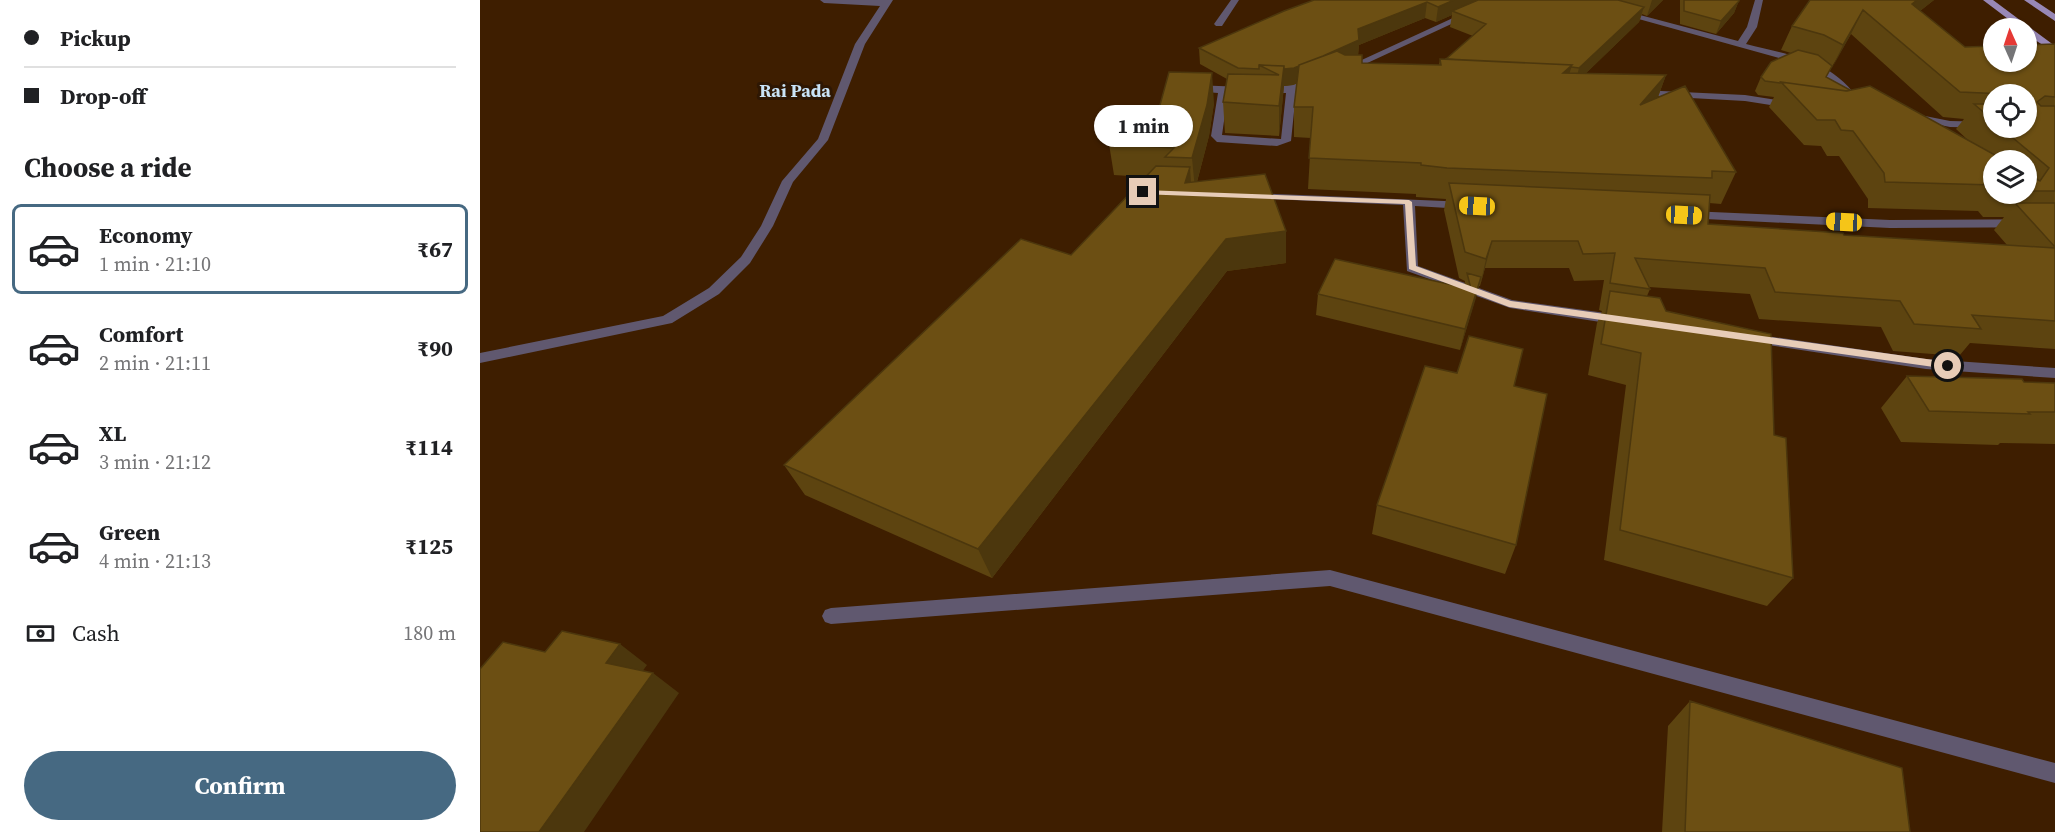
<!DOCTYPE html>
<meta charset="utf-8">
<style>
body{margin:0;font-family:"Source Serif 4",serif;background:#f2f2f2;color:#202124;height:100vh;display:flex;flex-direction:column;font-size:22px;white-space:nowrap}
*{box-sizing:border-box;margin:0}
p{font-size:20px;color:#757577}
.icon{flex:none;width:33px;height:33px;fill:none;stroke:currentColor;stroke-width:2;stroke-linecap:round;stroke-linejoin:round}
.map{position:relative;flex:1;overflow:hidden}
.sheet{display:flex;flex-direction:column;background:#fff;width:480px}
.sheet>*{flex:none}
.top-card{display:grid;align-content:center;height:132px;padding:0 24px;background:#fff}
.needle{width:39px;rotate:357deg}
.buttons{position:absolute;left:1503px;top:18px;display:grid;gap:12px}
.buttons a{display:grid;place-items:center;width:54px;height:54px;border-radius:50%;background:#fff;box-shadow:0 2px 4px #0004;font-size:30px}
.end{position:absolute;width:27px;height:27px;margin:-14px;border:8px solid #e7ccb7;background:#111;box-shadow:0 0 0 3px #111}
.from{border-radius:50%}
.bubble{position:absolute;height:42px;border-radius:21px;background:#fff;box-shadow:0 2px 4px #0004;font-size:20px;font-weight:700;line-height:42px;text-align:center}
.car{position:absolute;width:18px;height:36px;margin:-18px -9px;border-radius:8px;box-shadow:0 0 4px 2px #0007;background:linear-gradient(#f5c518 24%,#345 0 40%,#f5c518 0 76%,#345 0 86%,#f5c518 0)}
.top-card b{display:flex;align-items:center;gap:21px;height:57px;font-size:22px}
.top-card b+b{border-top:2px solid #e0e0e0}
.top-card i{width:15px;height:15px;background:#202124}
ul{padding:0;list-style:none}
li{display:flex;align-items:center;gap:18px;height:90px;margin:0 12px 9px;padding:0 12px;border:3px solid transparent;border-radius:9px}
li div{flex:1}
li b{display:block;font-size:22px}
li em{font-style:normal;font-weight:700}
li.active{border-color:#466982}
li>.icon{width:54px;height:54px;stroke-width:1.5}
h2{padding:0 24px;font-size:27px;line-height:72px}
.pay{display:flex;align-items:center;gap:15px;height:66px;padding:0 24px;font-size:22px}
.pay p{margin-inline-start:auto}
.button{display:flex;gap:12px;margin-top:auto;padding:12px 24px}
.button a{flex:1;height:69px;border-radius:36px;background:#466982;color:#fff;font-size:24px;font-weight:700;line-height:69px;text-align:center}
main{display:flex;flex:1;min-height:0}
.map>svg:first-child{display:block}
.lines{fill:none;stroke-linecap:round;stroke-linejoin:round}
.minor{fill:#60586f;fill-rule:evenodd}
.primary{fill:#9888b6;fill-rule:evenodd}
.wall{fill:#5d4410;fill-rule:evenodd}
.shaded-wall{fill:#4c370d}
.building{fill:#6c4f13;stroke:#4c370d;stroke-width:1.5}
.route{fill:#e7ccb7}
.labels{text-anchor:middle;dominant-baseline:central;stroke-width:6;stroke-linejoin:round;paint-order:stroke}
.far-neighbourhood-label{font-size:18px;font-weight:bold;fill:#c9e4f8;stroke:#2e1703}
</style>
<main>
<section class="sheet">
<div class="top-card">
<b><i class="from"></i>Pickup</b>
<b><i></i>Drop-off</b>
</div>
<h2>Choose a ride</h2>
<ul>
<li class="active"><svg class="icon" aria-label="car" viewBox="0 0 24 24"><path d="M5 17H2v-5l4-1 3-4h7l3 4 3 1v5h-3M9 17h6M6 11h13"/><circle cx="7" cy="17" r="2"/><circle cx="17" cy="17" r="2"/></svg><div><b>Economy</b><p>1 min · 21:10</p></div><em>₹67</em></li>
<li><svg class="icon" aria-label="car" viewBox="0 0 24 24"><path d="M5 17H2v-5l4-1 3-4h7l3 4 3 1v5h-3M9 17h6M6 11h13"/><circle cx="7" cy="17" r="2"/><circle cx="17" cy="17" r="2"/></svg><div><b>Comfort</b><p>2 min · 21:11</p></div><em>₹90</em></li>
<li><svg class="icon" aria-label="car" viewBox="0 0 24 24"><path d="M5 17H2v-5l4-1 3-4h7l3 4 3 1v5h-3M9 17h6M6 11h13"/><circle cx="7" cy="17" r="2"/><circle cx="17" cy="17" r="2"/></svg><div><b>XL</b><p>3 min · 21:12</p></div><em>₹114</em></li>
<li><svg class="icon" aria-label="car" viewBox="0 0 24 24"><path d="M5 17H2v-5l4-1 3-4h7l3 4 3 1v5h-3M9 17h6M6 11h13"/><circle cx="7" cy="17" r="2"/><circle cx="17" cy="17" r="2"/></svg><div><b>Green</b><p>4 min · 21:13</p></div><em>₹125</em></li>
</ul>
<div class="pay"><svg class="icon" aria-label="cash" viewBox="0 0 24 24"><path d="M3 7h18v10H3z"/><circle cx="12" cy="12" r="2"/></svg>Cash<p>180 m</p></div>
<div class="button"><a>Confirm</a></div>
</section>
<div class="map">
<svg width="1575" height="832" viewBox="0 0 1575 832">
<rect width="100%" height="100%" fill="#3e1e00"/>
<g class="lines">
<path class="minor" d="M340 0H413L385 44 348 140 313 182 293 226 270 263 239 294 192 323 0 363V353L183 316 229 288 261 257 281 226 302 181 338 139 375 44 400 6 344 3Z
M751 0H759L742 26H736L734 24Z
M1012 0H1023L868 72 860 70Z
M1275 0H1283L1277 27 1266 44C1313 56 1353 59 1381 103L1380 105H1372L1363 91 1332 67 1137 13 1141 10 1258 41 1267 27Z
M835 81 839 82V86L816 92 811 141 797 146 737 142 731 136 738 93 713 91 708 88 713 85 790 88ZM748 93H806L801 139 742 135Z
M1160 90 1265 95 1309 102 1314 105 1309 108 1265 101 1156 95 1155 93Z
M1430 113 1470 121 1514 122V128H1517H1514L1470 127 1426 118V114Z
M773 193 988 202V208L984 209 935 206 938 266 1032 300 1140 315 1147 320 1140 325 1030 308 927 271 923 205 769 198 767 196Z
M1209 211 1410 220 1575 219V227L1410 228 1205 218 1203 215Z
M1273 334 1446 359 1575 368V378L1446 369 1268 342 1266 339 1268 336Z
M850 570 1575 763V783L850 586 351 624 345 622 342 616 345 610 351 608Z"/>
<path class="primary" d="M1503 0H1513L1575 46V53L1546 34V28H1540Z
M1544 0H1554L1575 14V21Z"/>
</g>
<path class="wall" d="M834 0H1183L1167 16 1162 14 1159 22 1105 74 1186 75 1178 97 1256 172 1241 204 1229 203 1228 224 1364 235 1527 245 1514 230 1524 217H1503L1498 211 1388 208V199L1359 156H1347L1341 146 1324 145 1289 107 1294 97 1278 95 1275 91 1281 77 1311 53 1301 50 1312 26 1330 0H1454L1440 11 1485 47 1575 44V349L1490 343 1479 356 1413 351 1401 327 1279 319 1270 294 1169 287 1170 289 1167 296 1186 311 1294 435 1313 578 1287 606 1124 560 1146 385 1108 375 1117 323 1122 311 1119 310 1124 280 1094 281 1089 268H1005L1000 286H999L980 350 836 315 838 294 984 288 985 281 979 278 964 210 966 199 936 197V194L828 189 831 138 814 137V107L817 83 813 85 804 86 799 136 745 133 743 102 747 79 720 64 719 48ZM972 15 970 27 993 36 966 59H960L959 65 882 63 878 55 879 45 945 18 956 22ZM1371 34 1463 117 1484 119 1476 129 1490 142 1370 90 1346 77ZM1514 94H1546V128H1514ZM1514 160H1546V194H1514Z
M1200 0H1259L1254 13 1236 34 1200 24Z
M734 103 729 136 717 182 806 263 747 271 512 578 325 495 304 465 591 255 665 177 634 175 629 144 677 116Z
M1427 376 1544 382 1575 383V444L1520 443 1518 445 1421 442 1401 408Z
M1034 386 1036 545 1025 574 892 534 897 505Z
M1210 701 1430 832H1182L1188 726Z"/>
<path class="shaded-wall" d="M974 0H1006L972 11V15L956 22 958 7Z
M1172 0H1183L1167 16Z
M1437 0H1454L1418 28 1432 4Z
M1259 1 1254 13 1236 34 1241 21Z
M947 2 945 18 879 45 878 57 813 85 804 86 799 136V106L804 66 878 29Z
M1164 7 1159 22 1095 84 1099 68Z
M1383 10 1371 34 1351 70 1363 45Z
M1092 65 1083 95V73Z
M732 73 734 103 729 136 715 189 712 158Z
M1186 75 1175 105H1160Z
M710 167 712 198 705 183Z
M806 231V263L747 271 512 578 498 549 746 239Z
M1012 241 1005 268 1000 286 1006 259Z
M1001 277 996 298 980 350 985 329Z
M140 644 167 665 153 684 126 663Z
M173 673 199 693 104 832H59Z"/>
<path class="building" d="M834 0H974L958 7 947 2 878 29 879 40 843 56 819 65V66L814 68 804 69V66L779 65V69L758 68 719 48 804 11Z
M998 0H1138L1164 7 1099 68 1091 67 1092 65 966 59 1006 24 972 11Z
M1204 0H1259V1L1241 21 1204 11Z
M1330 0H1437L1432 4 1485 47 1514 46V62H1546V45L1575 44V97L1565 96 1557 102 1561 106H1575V191H1546V173L1560 181 1569 168 1521 128H1546V94H1525L1480 92 1383 10 1363 45 1344 35 1312 26Z
M1318 50 1338 55 1352 66 1346 77 1370 90 1366 91 1301 82 1300 83 1285 81 1281 77 1291 62Z
M857 51 865 55H882V63L961 65 960 59 1092 65 1083 73 1186 75 1160 105 1205 86 1256 172 1232 171V178L967 168 941 165V163L829 158 833 107H814L819 65Z
M779 65 804 66 799 106 743 102 748 74 799 75Z
M689 72 732 73 727 105 712 158 685 157 694 148 629 144 640 116H677Z
M1301 82 1367 91 1390 86 1524 160H1514V185L1405 182 1404 173 1373 131 1361 130 1355 120H1337Z
M1494 104H1514V121Z
M676 166 710 167 705 183 785 174 806 231 746 239 498 549 304 465 541 239 591 255Z
M969 183 1230 195 1228 224 1363 233 1364 235 1575 248V321L1492 315 1501 329 1434 324 1420 301 1295 292 1285 268 1155 258 1170 289 1130 283 1135 253 1103 254 1098 241H1012L1006 259 985 252Z
M1535 203H1575V247Z
M855 259 991 289 987 273 1001 277 985 329 838 294Z
M1130 291 1180 298 1186 311 1291 334 1294 435 1306 438 1313 578 1140 530 1161 353 1121 344Z
M989 336 1043 349 1034 386 1067 394 1036 545 897 505 945 366 977 373Z
M1427 376 1542 379 1544 382 1575 383V412H1548L1550 414 1449 411Z
M82 631 140 644 126 663 173 673 59 832H0V669L23 642 65 652Z
M1210 701 1422 768 1430 832H1205Z"/>
<path class="route" d="M663 190 929 200 932 202 936 266 1031 301 1468 362 1472 366 1468 369 1029 307 929 269 925 204 660 194V191Z"/>
<g class="labels">
<g class="far-neighbourhood-label">
<text x="315" y="90">Rai Pada</text>
</g>
</g>
</svg>
<div class="buttons">
<a><svg class="needle" viewBox="-14 -14 28 28"><path d="M0-13l5 13h-10z" fill="#e53935"/><path d="M0 13l5-13h-10z" fill="#757577"/></svg></a>
<a><svg class="icon" aria-label="locate" viewBox="0 0 24 24"><circle cx="12" cy="12" r="6"/><path d="M12 2v4M12 18v4M2 12h4M18 12h4"/></svg></a>
<a><svg class="icon" aria-label="layers" viewBox="0 0 24 24"><path d="M12 4l9 5-9 5-9-5zM3 14l9 5 9-5"/></svg></a>
</div>
<i class="end from" style="left:1468px;top:366px"></i>
<i class="end" style="left:663px;top:192px"></i>
<div class="bubble" style="left:614px;top:105px;width:99px">1 min</div>
<i class="car" style="left:997px;top:206px;rotate:273deg"></i>
<i class="car" style="left:1204px;top:215px;rotate:93deg"></i>
<i class="car" style="left:1364px;top:222px;rotate:273deg"></i>
</div>
</main>
